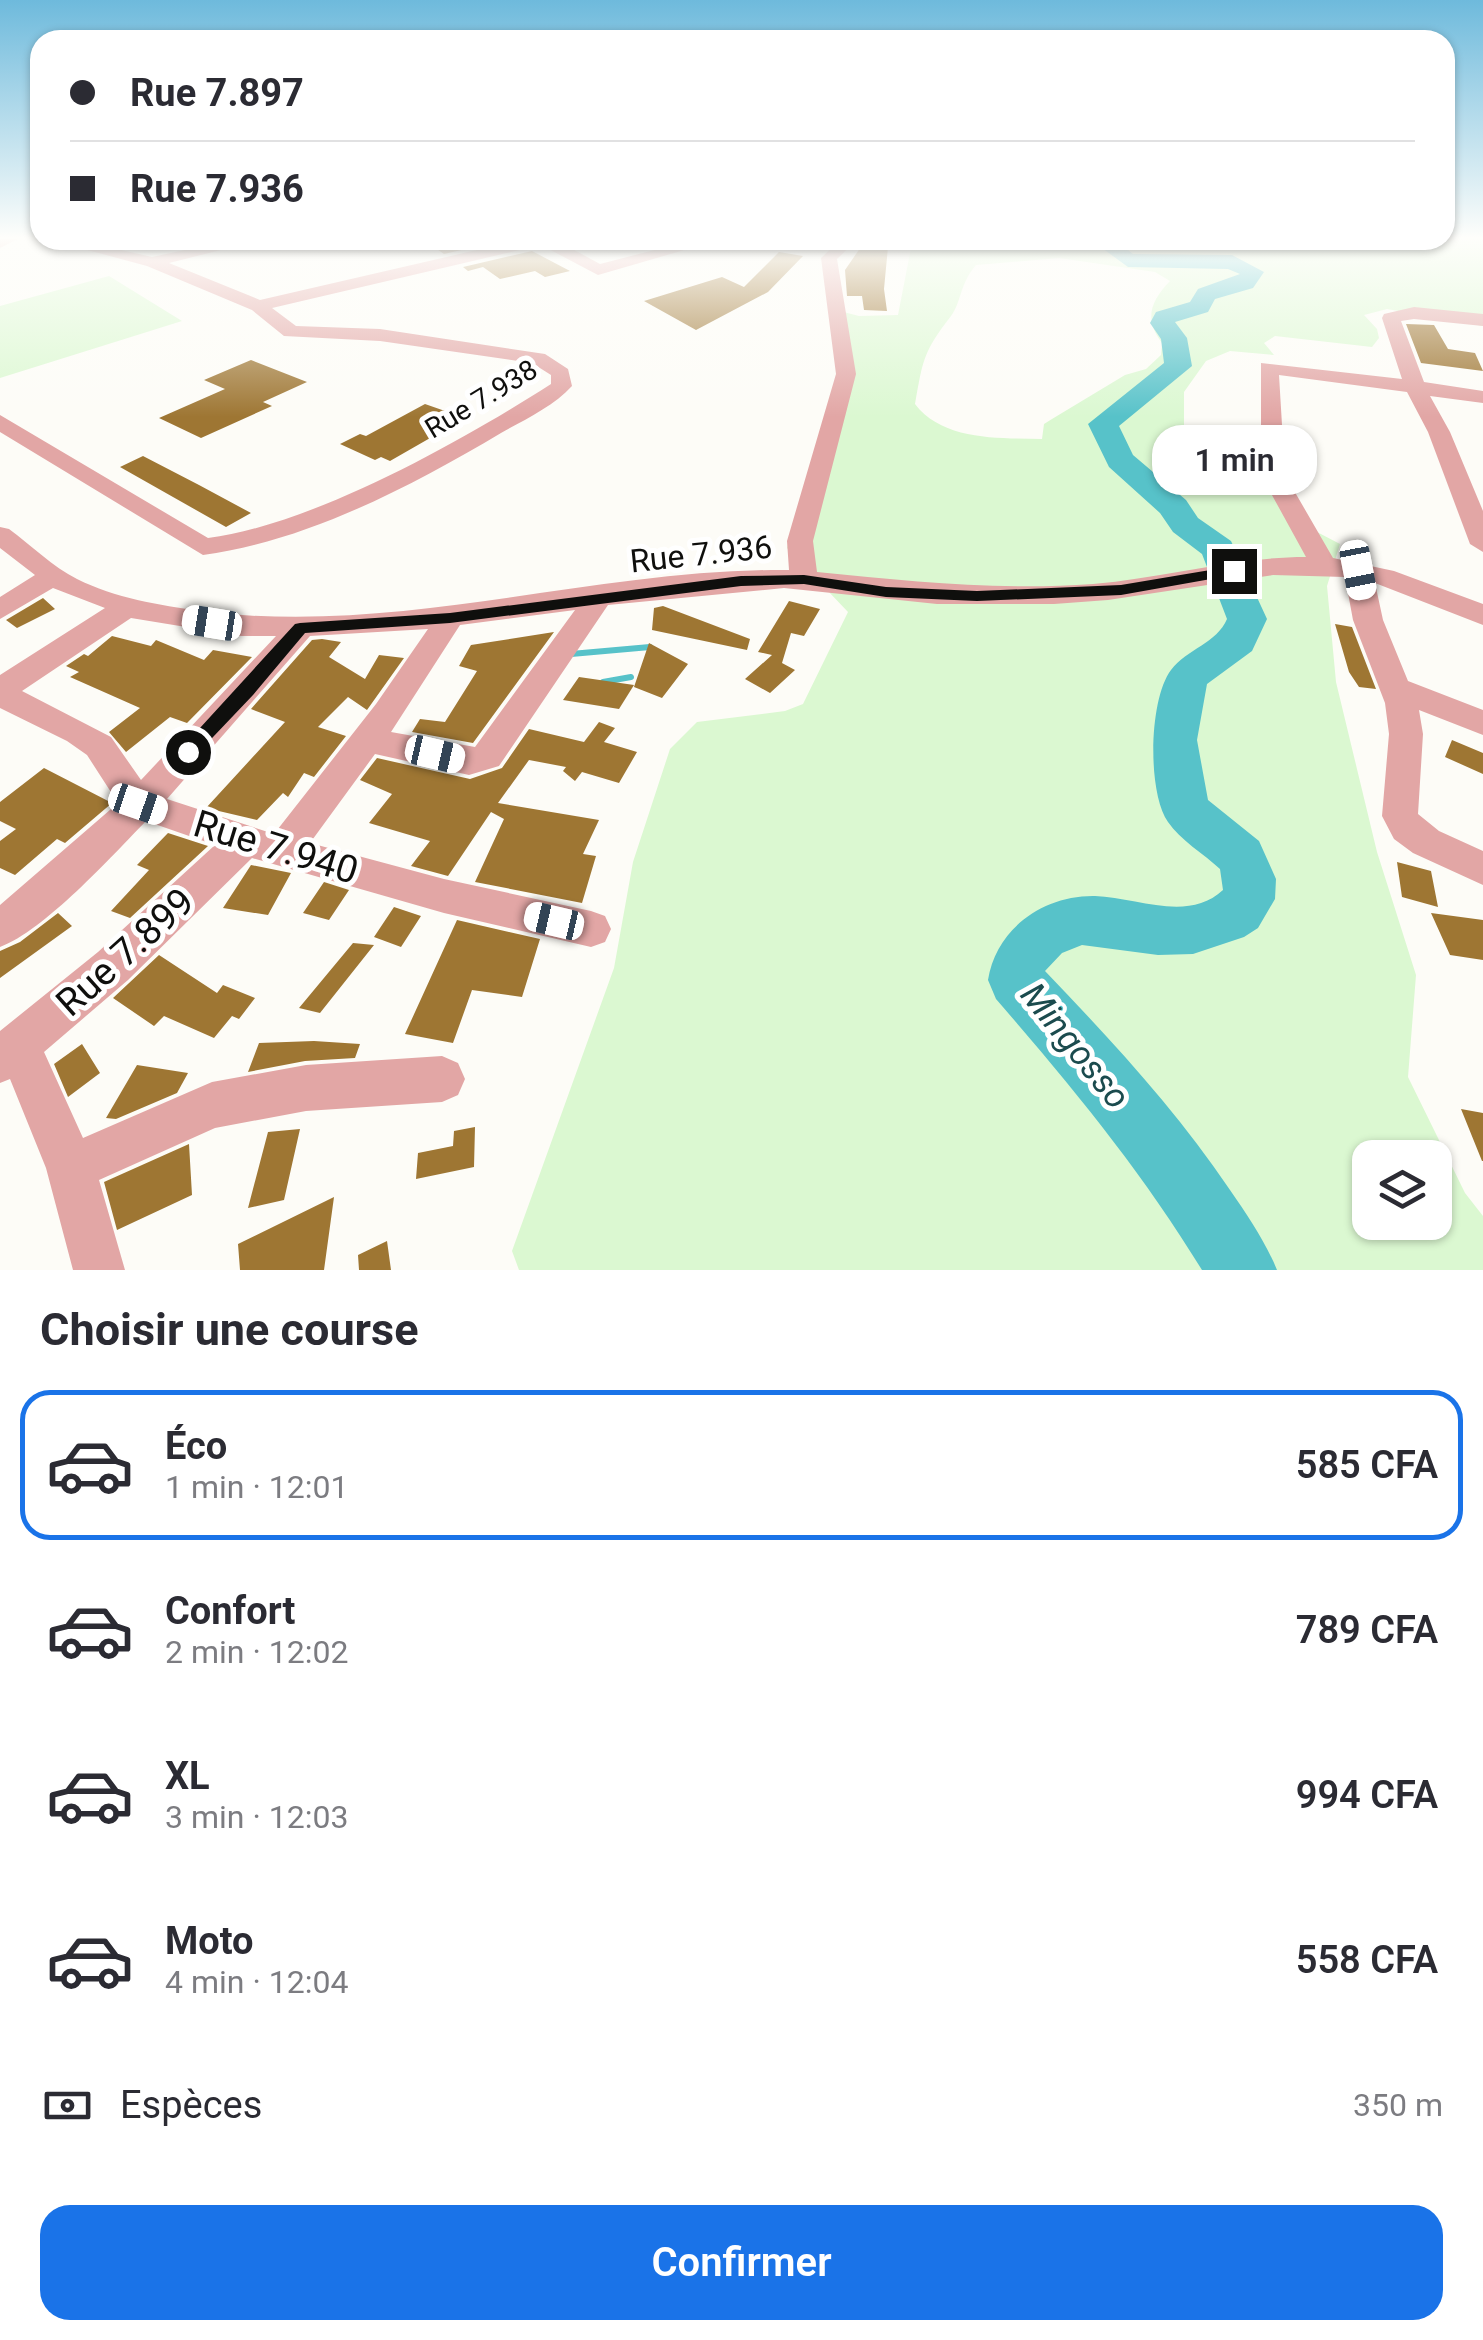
<!DOCTYPE html>
<html lang="fr">
<meta charset="utf-8">
<style>
body{margin:0;font-family:Roboto,sans-serif;background:#f7f7f7;color:#2b2b33;height:100vh;display:flex;flex-direction:column;font-size:38px;white-space:nowrap}
*{box-sizing:border-box;margin:0}
p{font-size:32px;color:#7c7c81}
.icon{flex:none;width:55px;height:55px;fill:none;stroke:currentColor;stroke-width:2;stroke-linecap:round;stroke-linejoin:round}
.map{position:relative;height:1270px;overflow:hidden}
.panel{display:flex;flex-direction:column;background:#fff;flex:1}
.panel>*{flex:none}
.hud{position:absolute;left:30px;top:30px;width:1425px;height:220px;border-radius:30px;box-shadow:0 2px 8px #0004;display:grid;align-content:center;height:220px;padding:0 40px;background:#fff}
.buttons{position:absolute;left:1352px;top:1140px;display:grid;gap:20px}
.buttons a{display:grid;place-items:center;width:100px;height:100px;border-radius:20px;background:#fff;box-shadow:0 2px 8px #0004;font-size:50px}
.end{position:absolute;width:45px;height:45px;margin:-22px;border:12px solid #0f0f0d;background:#fff;box-shadow:0 0 0 5px #fff}
.from{border-radius:50%}
.bubble{position:absolute;height:70px;border-radius:30px;background:#fff;box-shadow:0 2px 8px #0004;font-size:32px;font-weight:600;line-height:70px;text-align:center}
.car{position:absolute;width:30px;height:60px;margin:-30px -15px;border-radius:12px;box-shadow:0 0 8px 2px #0007;background:linear-gradient(#fff 24%,#345 0 40%,#fff 0 76%,#345 0 86%,#fff 0)}
.hud b{display:flex;align-items:center;gap:35px;height:95px;font-size:38px}
.hud b+b{border-top:2px solid #e1e1e2}
.hud i{width:25px;height:25px;background:#2b2b33}
ul{padding:0;list-style:none}
li{display:flex;align-items:center;gap:30px;height:150px;margin:0 20px 15px;padding:0 20px;border:5px solid transparent;border-radius:30px}
li div{flex:1}
li b{display:block;font-size:38px}
li em{font-style:normal;font-weight:600}
li.on{border-color:#1a73e8}
li>.icon{width:90px;height:90px;stroke-width:1.5}
h2{padding:0 40px;font-size:45px;line-height:120px}
.pay{display:flex;align-items:center;gap:25px;height:110px;padding:0 40px;font-size:38px}
.pay p{margin-inline-start:auto}
.button{display:flex;gap:20px;margin-top:auto;padding:20px 40px}
.button a{flex:1;height:115px;border-radius:30px;background:#1a73e8;color:#fff;font-size:40px;font-weight:600;line-height:115px;text-align:center}
.map>svg:first-child{display:block}
.green{fill:#dbf8d1;fill-rule:evenodd}
.lines{fill:none;stroke-linecap:round;stroke-linejoin:round}
.stream{stroke:#57c2c9;stroke-width:6}
.river{fill:#57c2c9;fill-rule:evenodd}
.building{fill:#9e7633}
.minor{fill:#e2a6a5;fill-rule:evenodd}
.route{fill:#0f0f0d}
.labels{text-anchor:middle;dominant-baseline:central;stroke-width:10;stroke-linejoin:round;paint-order:stroke}
.far-street-label{font-size:28px;fill:#0f0f0d;stroke:#fff}
.street-label{font-size:32px;fill:#0f0f0d;stroke:#fff}
.water-label{font-size:35px;font-style:italic;fill:#1b4b4e;stroke:#fff}
.near-street-label{font-size:38px;fill:#0f0f0d;stroke:#fff}
</style>
<div class="map">
<svg width="1483" height="1270" viewBox="0 0 1483 1270">
<rect width="100%" height="100%" fill="#fdfcf7"/>
<path class="green" d="M1483 239V326L1387 309 1364 315 1377 329 1379 338 1372 347 1275 336 1264 343 1274 355 1230 351 1206 361 1184 392V426L1170 445 1174 462 1277 497 1317 532 1340 544 1327 586 1336 682 1377 852 1416 975 1408 1077 1465 1193 1483 1216V1270H519L512 1251 614 968 633 862 670 749 697 722 785 711 803 704 848 612 787 548 840 380 832 309 859 316 898 315 911 248 954 240ZM1059 258 1155 272 1170 281C1150 302 1144 319 1162 343L1161 355 1146 369 1125 375 1052 419 1044 424 1042 439C999 438 943 441 915 404 923 360 923 352 951 316 962 301 959 285 976 265ZM1370 1158H1435V1222H1370Z
M109 276 182 321 0 378V306Z"/>
<g class="lines">
<path class="stream" d="M571 654 650 647
M603 682 631 677"/>
<path class="river" d="M1091 240H1115L1133 254 1232 255 1264 272 1253 288 1215 299 1208 312 1175 322 1187 338 1192 366 1119 426 1133 455 1186 500 1198 518 1231 541 1267 619 1252 651 1207 684 1197 740 1208 800 1259 841 1276 879 1275 899 1258 928 1244 937 1193 954 1158 955 1082 945 1062 953 1045 971C1112 1041 1176 1110 1230 1190 1248 1216 1265 1241 1277 1270H1202C1140 1169 1073 1088 996 999L988 980C996 929 1043 895 1095 896 1136 897 1188 923 1223 890L1220 869C1204 854 1180 840 1168 822 1147 792 1149 699 1171 670 1187 649 1217 643 1227 619L1202 554 1173 532 1160 513 1109 467 1088 424 1164 363 1161 339 1150 323 1156 312 1190 302 1198 289 1240 274 1228 269 1128 267Z"/>
</g>
<path class="building" d="M424 240H471L479 246 444 254Z
M865 241 892 244 888 247 884 289 887 311 864 310 862 296H847L845 270Z
M532 251 570 271 545 277 535 271 500 279 483 267 468 271 463 267Z
M779 252 803 256 768 292 696 330 644 301 722 277 744 287Z
M1406 324 1434 325 1448 349 1475 353 1483 371 1421 363Z
M251 360 307 382 263 402 272 406 201 438 159 418 225 389 204 380Z
M425 404 465 418 390 461 381 457 375 460 340 444 360 434 366 436Z
M143 456 199 485 251 513 226 527 120 467Z
M43 598 55 609 17 628 6 620Z
M789 601 820 609 804 636 791 633 782 663 795 670 770 693 745 679 772 655 758 652Z
M663 606 750 639 747 650 652 630 654 608Z
M1335 624 1352 627 1376 689 1359 687 1349 672Z
M554 632 473 743 412 732 420 719 445 722 477 671 459 666 471 645Z
M112 636 151 646 156 640 204 660 213 650 252 657 187 723 170 717 126 752 109 732 140 708 70 677 79 672 66 666 84 654 88 656Z
M322 639 341 642 329 657 365 679 379 655 404 658 367 710 348 697 318 727 346 736 314 777 304 773 288 797 283 793 257 820 206 808 285 722 251 709 312 640Z
M649 643 688 664 662 698 634 687Z
M579 677 634 685 619 709 563 700Z
M599 722 615 728 604 742 637 752 619 783 582 772 575 781 563 771 566 767 529 760 498 803 599 820 583 854 596 856 582 903 475 882 504 819 491 812 448 876 411 866 430 841 369 823 392 794 360 780 377 758 470 779 502 768 529 729 584 742Z
M1452 740 1483 753V774L1445 757Z
M44 768 112 803 65 843 57 839 15 875 0 868V841L16 829 0 821V802Z
M168 833 208 846 130 918 111 911 149 870 137 865Z
M1397 862 1431 871 1438 907 1402 897Z
M251 865 291 873 268 915 223 908Z
M324 882 349 890 329 920 303 913Z
M394 907 421 916 401 947 374 937Z
M58 913 72 926 0 978V951L20 942Z
M1431 913 1483 920V960L1450 955Z
M457 920 540 939 522 997 472 990 453 1043 405 1034Z
M353 943 374 945 320 1013 299 1008Z
M159 955 217 993 223 985 255 998 239 1019 232 1016 214 1038 164 1016 154 1026 113 998Z
M314 1041 360 1044 355 1058 305 1061 248 1072 259 1043Z
M82 1044 100 1073 68 1097 54 1064Z
M137 1065 188 1073 177 1093 116 1119 106 1118Z
M1461 1109 1483 1113V1161H1482Z
M475 1127 474 1167 416 1179 418 1153 453 1146 454 1131Z
M300 1129 284 1200 248 1208 268 1132Z
M189 1144 192 1195 117 1230 104 1182Z
M334 1197 324 1270H240L238 1244Z
M387 1241 391 1270H359L358 1255Z"/>
<g class="lines">
<path class="minor" d="M0 239H18L0 248Z
M50 240H78L152 257 231 240H261L169 263 260 300 520 240H556L600 264 693 240H719L598 275 541 245 272 308 296 326 380 329 545 354 568 369 572 386C554 406 524 420 501 433 412 486 307 541 203 555L0 432V415L208 538C312 525 462 441 551 384V375L532 363 380 341 284 336 252 310 147 266Z
M840 240H857L837 259 856 374 813 541 817 572C910 581 999 591 1093 584 1164 578 1234 557 1306 557L1261 475V363L1402 379 1382 318 1384 314 1414 307 1483 314V326L1414 319 1401 321 1424 382 1483 391V403L1430 396 1450 432 1483 511V552L1470 544 1428 432 1407 392 1279 375 1285 475 1333 558 1394 571 1483 604V625L1375 583 1383 620 1408 681 1483 710V735L1419 710 1423 734 1418 814 1439 831 1483 851V885L1413 853 1394 839 1382 816 1389 734 1385 703 1353 620 1345 577 1273 575 1108 600 1054 604H937L784 588 608 605 499 766 469 775 375 754 310 843 444 879 591 911 605 916 611 929 605 942 591 947 444 913 252 858 128 980 44 1052 83 1138 212 1082 306 1065 442 1056 458 1063 465 1079 458 1095 442 1102 306 1111 215 1128 99 1180 125 1270H73L46 1168 10 1079 0 1083V1031L98 952 215 845 146 821C112 856 44 931 0 947V905L118 803 87 755 67 741 0 708V675L105 608 53 588 0 619V597L35 575 0 548V527L9 529C31 545 53 567 77 579 115 598 159 605 201 611 401 637 593 568 789 570L787 541 836 374 821 258ZM575 610 475 747 391 732 460 625ZM131 618 241 636H276L141 780 111 737 22 691ZM428 629 376 704 274 834 167 799 310 636Z"/>
</g>
<linearGradient id="sky" x2="0" y2="1"><stop stop-color="#6ebadc"/><stop offset="0.57" stop-color="#fefefb"/><stop offset="1" stop-color="#fefefb" stop-opacity="0"/></linearGradient>
<rect width="1483" height="417" fill="url(#sky)"/>
<path class="route" d="M1234 566 1239 567V574L1121 595 977 601 886 597 804 584 741 586 450 623 305 633 253 695 194 757H181L178 752 295 624 300 623 450 613 741 576 804 575 886 587 977 591 1121 585Z"/>
<g class="labels">
<g class="far-street-label">
<text transform="translate(481 399) rotate(-31)">Rue 7.938</text>
</g>
<g class="street-label">
<text transform="translate(701 554) rotate(-6)">Rue 7.936</text>
</g>
<g class="water-label">
<text transform="translate(1075 1046) rotate(51)">Mingosso</text>
</g>
<g class="near-street-label">
<text transform="translate(276 847) rotate(17)">Rue 7.940</text>
<text transform="translate(125 952) rotate(-42)">Rue 7.899</text>
</g>
</g>
</svg>
<div class="buttons">
<a><svg class="icon" aria-label="layers" viewBox="0 0 24 24"><path d="M12 4l9 5-9 5-9-5zM3 14l9 5 9-5"/></svg></a>
</div>
<i class="end from" style="left:188px;top:752px"></i>
<i class="end" style="left:1234px;top:571px"></i>
<div class="bubble" style="left:1152px;top:425px;width:165px">1 min</div>
<i class="car" style="left:1358px;top:570px;rotate:169deg"></i>
<i class="car" style="left:212px;top:623px;rotate:279deg"></i>
<i class="car" style="left:435px;top:754px;rotate:103deg"></i>
<i class="car" style="left:138px;top:804px;rotate:109deg"></i>
<i class="car" style="left:554px;top:921px;rotate:283deg"></i>
<div class="hud">
<b><i class="from"></i>Rue 7.897</b>
<b><i></i>Rue 7.936</b>
</div>
</div>
<section class="panel">
<h2>Choisir une course</h2>
<ul>
<li class="on"><svg class="icon" aria-label="car" viewBox="0 0 24 24"><path d="M5 17H2v-5l4-1 3-4h7l3 4 3 1v5h-3M9 17h6M6 11h13"/><circle cx="7" cy="17" r="2"/><circle cx="17" cy="17" r="2"/></svg><div><b>Éco</b><p>1 min · 12:01</p></div><em>585 CFA</em></li>
<li><svg class="icon" aria-label="car" viewBox="0 0 24 24"><path d="M5 17H2v-5l4-1 3-4h7l3 4 3 1v5h-3M9 17h6M6 11h13"/><circle cx="7" cy="17" r="2"/><circle cx="17" cy="17" r="2"/></svg><div><b>Confort</b><p>2 min · 12:02</p></div><em>789 CFA</em></li>
<li><svg class="icon" aria-label="car" viewBox="0 0 24 24"><path d="M5 17H2v-5l4-1 3-4h7l3 4 3 1v5h-3M9 17h6M6 11h13"/><circle cx="7" cy="17" r="2"/><circle cx="17" cy="17" r="2"/></svg><div><b>XL</b><p>3 min · 12:03</p></div><em>994 CFA</em></li>
<li><svg class="icon" aria-label="car" viewBox="0 0 24 24"><path d="M5 17H2v-5l4-1 3-4h7l3 4 3 1v5h-3M9 17h6M6 11h13"/><circle cx="7" cy="17" r="2"/><circle cx="17" cy="17" r="2"/></svg><div><b>Moto</b><p>4 min · 12:04</p></div><em>558 CFA</em></li>
</ul>
<div class="pay"><svg class="icon" aria-label="cash" viewBox="0 0 24 24"><path d="M3 7h18v10H3z"/><circle cx="12" cy="12" r="2"/></svg>Espèces<p>350 m</p></div>
<div class="button"><a>Confirmer</a></div>
</section>
